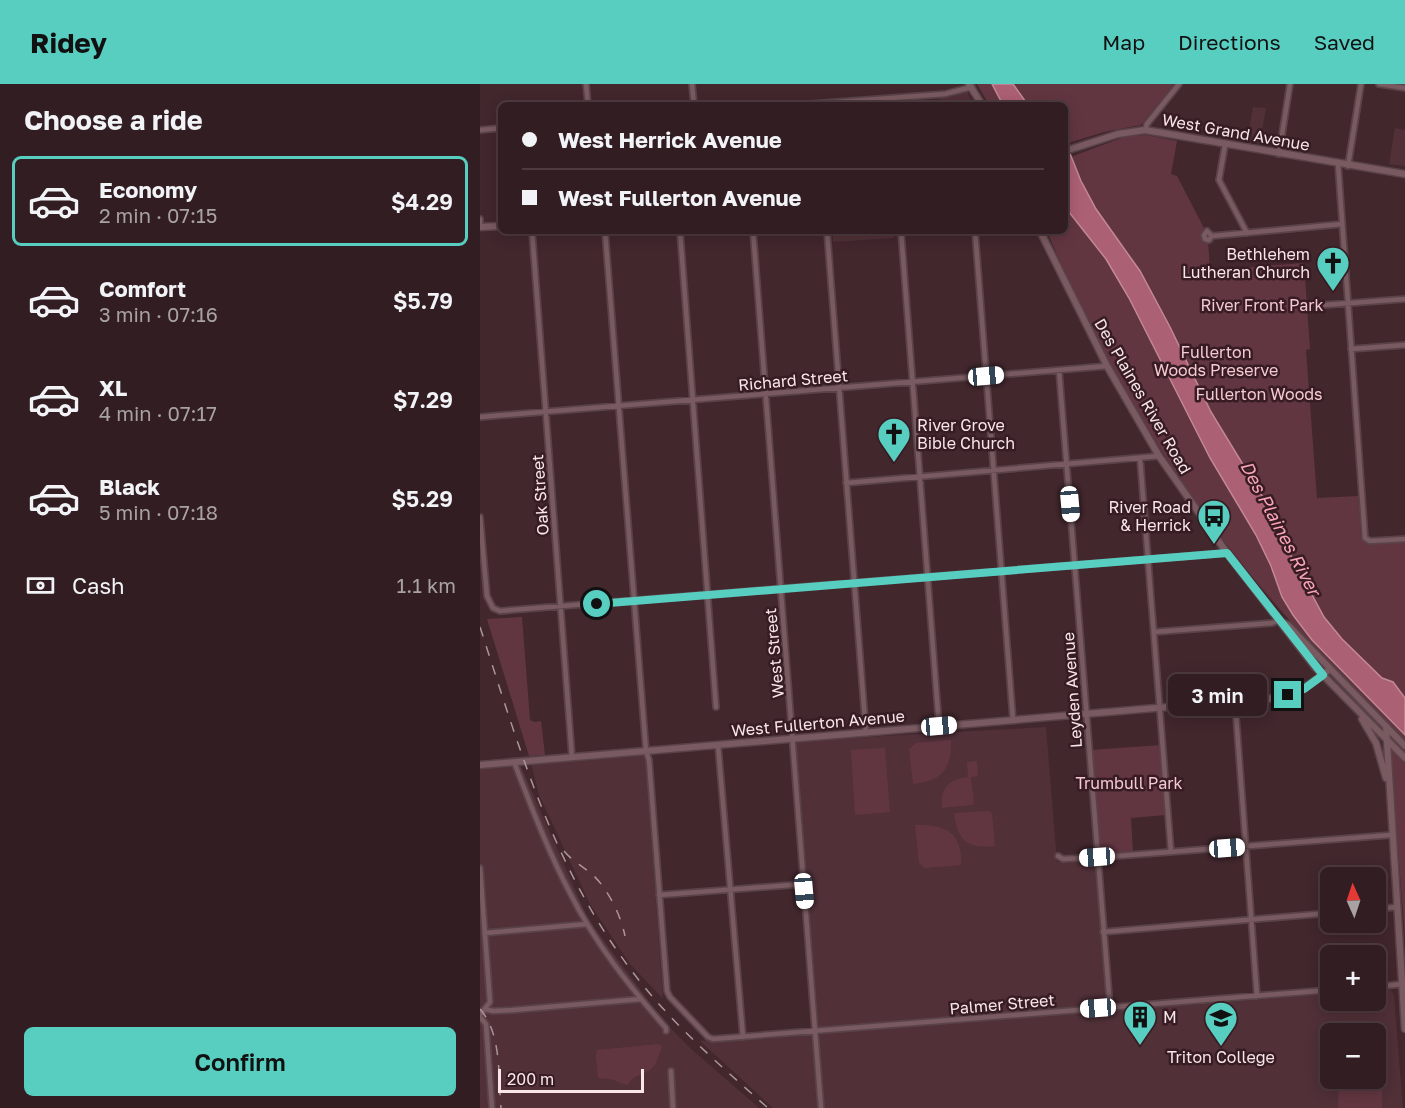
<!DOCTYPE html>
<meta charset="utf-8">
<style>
body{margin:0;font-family:"Golos Text",sans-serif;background:#3a262a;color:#f1f3f6;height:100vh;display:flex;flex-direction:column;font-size:22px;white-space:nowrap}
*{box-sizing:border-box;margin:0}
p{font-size:20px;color:#a8a2a5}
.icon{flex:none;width:33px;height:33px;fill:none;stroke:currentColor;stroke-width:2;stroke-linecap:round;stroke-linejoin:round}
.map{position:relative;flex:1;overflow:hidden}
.panel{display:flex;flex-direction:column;background:#321d22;width:480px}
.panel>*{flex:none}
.top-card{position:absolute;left:18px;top:18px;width:570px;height:132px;border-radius:9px;box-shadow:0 3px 15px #0003,0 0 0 2px #4d3b40;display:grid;align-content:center;height:132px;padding:0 24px;background:#321d22}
.needle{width:39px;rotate:357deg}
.fabs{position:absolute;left:840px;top:783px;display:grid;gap:12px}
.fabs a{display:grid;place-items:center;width:66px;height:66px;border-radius:9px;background:#321d22;box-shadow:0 3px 15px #0003,0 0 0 2px #4d3b40;font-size:30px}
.scale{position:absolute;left:18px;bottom:15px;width:146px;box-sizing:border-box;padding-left:6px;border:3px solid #f9e6e9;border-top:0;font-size:16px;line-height:21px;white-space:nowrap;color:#f9e6e9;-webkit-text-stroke:4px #371d23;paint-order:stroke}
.end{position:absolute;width:27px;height:27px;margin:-14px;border:8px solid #58cec1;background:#111;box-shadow:0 0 0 3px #111}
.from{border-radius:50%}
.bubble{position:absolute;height:42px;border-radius:9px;background:#321d22;box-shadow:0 3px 15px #0003,0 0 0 2px #4d3b40;font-size:20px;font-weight:600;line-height:42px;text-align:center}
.car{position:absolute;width:18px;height:36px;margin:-18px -9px;border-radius:8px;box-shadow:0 0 4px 2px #0007;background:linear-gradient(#fff 24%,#345 0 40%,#fff 0 76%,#345 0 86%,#fff 0)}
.top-card b{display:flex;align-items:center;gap:21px;height:57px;font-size:22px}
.top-card b+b{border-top:2px solid #4d3b40}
.top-card i{width:15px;height:15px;background:#f1f3f6}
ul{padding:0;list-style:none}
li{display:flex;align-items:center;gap:18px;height:90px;margin:0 12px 9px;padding:0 12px;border:3px solid transparent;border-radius:9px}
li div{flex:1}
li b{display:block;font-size:22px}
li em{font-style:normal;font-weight:600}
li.active{border-color:#58cec1}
li>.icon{width:54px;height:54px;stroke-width:1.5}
h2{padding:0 24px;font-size:27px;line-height:72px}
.pay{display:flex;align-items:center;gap:15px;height:66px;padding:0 24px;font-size:22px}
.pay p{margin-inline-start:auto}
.primary-button{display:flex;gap:12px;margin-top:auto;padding:12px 24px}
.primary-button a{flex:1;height:69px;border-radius:9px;background:#58cec1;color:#111;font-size:24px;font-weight:600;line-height:69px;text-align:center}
header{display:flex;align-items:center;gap:36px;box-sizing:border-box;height:84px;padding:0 30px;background:#58cec1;color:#111}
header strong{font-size:28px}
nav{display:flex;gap:33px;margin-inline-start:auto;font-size:21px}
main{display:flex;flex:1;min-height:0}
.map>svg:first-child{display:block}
.built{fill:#513038;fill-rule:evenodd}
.green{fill:#623641}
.water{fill:#ac6073;stroke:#c38896;stroke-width:1.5}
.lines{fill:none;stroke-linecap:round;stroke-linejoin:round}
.street-casing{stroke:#594348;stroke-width:8}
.secondary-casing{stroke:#594348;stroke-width:9}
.street{stroke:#795a60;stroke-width:4.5}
.secondary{stroke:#795a60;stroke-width:6}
.rail{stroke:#ac969a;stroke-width:1.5;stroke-dasharray:10 10;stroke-linecap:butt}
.route{stroke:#58cec1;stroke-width:8}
.labels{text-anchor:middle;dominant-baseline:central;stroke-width:5;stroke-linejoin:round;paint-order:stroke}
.street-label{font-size:16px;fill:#f9e6e9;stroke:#371d23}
.poi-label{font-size:16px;fill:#f9e6e9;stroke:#371d23;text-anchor:end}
.park-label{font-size:16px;fill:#f6c9d2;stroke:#371d23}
.water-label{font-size:18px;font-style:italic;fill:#faa4b7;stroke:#371d23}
</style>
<header>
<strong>Ridey</strong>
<nav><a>Map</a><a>Directions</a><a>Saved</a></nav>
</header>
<main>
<section class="panel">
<h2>Choose a ride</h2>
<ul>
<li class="active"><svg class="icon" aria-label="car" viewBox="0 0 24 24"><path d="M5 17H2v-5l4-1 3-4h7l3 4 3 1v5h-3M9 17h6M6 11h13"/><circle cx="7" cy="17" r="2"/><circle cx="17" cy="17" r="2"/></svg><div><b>Economy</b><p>2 min · 07:15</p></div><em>$4.29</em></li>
<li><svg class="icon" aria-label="car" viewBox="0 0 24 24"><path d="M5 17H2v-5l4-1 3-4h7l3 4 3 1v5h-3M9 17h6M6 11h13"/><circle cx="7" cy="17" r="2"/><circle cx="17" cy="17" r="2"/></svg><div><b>Comfort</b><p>3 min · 07:16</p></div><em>$5.79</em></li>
<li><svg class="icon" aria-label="car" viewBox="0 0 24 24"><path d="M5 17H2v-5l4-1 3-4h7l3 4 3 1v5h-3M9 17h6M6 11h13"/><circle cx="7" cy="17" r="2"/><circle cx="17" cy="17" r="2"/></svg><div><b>XL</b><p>4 min · 07:17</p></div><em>$7.29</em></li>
<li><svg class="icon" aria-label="car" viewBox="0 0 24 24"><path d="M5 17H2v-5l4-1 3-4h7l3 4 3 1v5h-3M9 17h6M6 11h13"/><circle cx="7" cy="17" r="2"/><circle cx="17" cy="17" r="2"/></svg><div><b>Black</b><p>5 min · 07:18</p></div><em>$5.29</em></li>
</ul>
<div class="pay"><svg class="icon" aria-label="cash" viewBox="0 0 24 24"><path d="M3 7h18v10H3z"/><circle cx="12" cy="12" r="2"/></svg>Cash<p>1.1 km</p></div>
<div class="primary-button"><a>Confirm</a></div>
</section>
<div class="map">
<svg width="925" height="1024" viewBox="0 0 925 1024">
<rect width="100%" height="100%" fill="#42272d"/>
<path class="built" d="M486 6 494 21H462L458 12Z
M773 23 786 24 780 59 767 57Z
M915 44 925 46V82L909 80Z
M353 147H414V154L353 158Z
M566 643 577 778 616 775 629 927 850 910V916H896V906H911L914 912 923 1024H293L220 957 339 947 316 657ZM850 950H896V994H850Z
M165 670 183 915 150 880 110 820 59 711 51 679Z
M37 673 108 835 182 935 209 963 279 1024H0V677Z"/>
<path class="green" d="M497 0H694L661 41 624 48 588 59H585V21H509Z
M667 51 697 57 691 90 697 92 725 146 722 148 721 153 724 157H728L730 186 824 179 830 265 826 266 837 414 878 412 881 453 885 459 925 458V657C880 610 833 564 791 515 701 411 619 274 567 147H585V75L647 52Z
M42 533 50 636 54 638 61 637 65 671 49 672 7 535Z
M471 656C471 686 463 696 433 700L429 665 436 659Z
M681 661 686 731 651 734 653 769 622 770 619 766 611 666Z
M405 664 410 728 375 731 371 666Z
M910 664 925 679V854L910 665Z
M497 677 498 692 491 693 494 719 492 721 462 724C460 705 468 695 488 693L487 678Z
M509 727 512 730 515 762C488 765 477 757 474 729Z
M435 741C465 740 483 748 481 781L445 784 439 779Z
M179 960 182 963 175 981 170 986 153 994 147 1001 130 995 118 994 116 973 117 966Z
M896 993H902V1024H858L859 995Z"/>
<path class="water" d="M512 0H533L548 21H523Z
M585 57 601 97 616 125 660 187 690 243 731 328 789 423 800 444 808 466 844 533 862 555 902 594 913 598 925 614V651L832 556 813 531 802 513 791 482 776 451 730 374 649 214 626 175 585 123Z"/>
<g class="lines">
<defs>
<path id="street" d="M106 0 108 21
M212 0 214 21
M899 0 925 4
M317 21 465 10 492 3
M0 46 21 44
M665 46 667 40 699 0
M745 61 739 96 767 149
M799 70 810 0
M858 80 885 454 890 457 925 455
M868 82 881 0
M0 135V143
M52 147 92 673
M125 147 166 667 169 676 187 907 190 913 228 953 233 955 850 906
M200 147 236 623
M273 147 341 1024
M347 147 386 649
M421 147 459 642
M495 147 533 636
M732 152 727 147 724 151 725 155 729 156 732 152 862 140
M830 222 925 215
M871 265 925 261
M579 286 630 923
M0 333 627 282
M660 374 691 768
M366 399 679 372
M0 433 7 512 13 524 20 527 747 469
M674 548 792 539 800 536
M755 618 777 912
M238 661 263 953
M34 678C51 722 68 767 90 809 115 859 149 902 186 944V947
M578 772 583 775 624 773 911 751
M0 784 10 918 0 931
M179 811 324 800
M896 825 917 823
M623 848 850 829
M5 849 107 840
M896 903 922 900
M5 925 13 927 33 926 161 915
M0 933 6 940 12 1024
M191 987 193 1024"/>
<path id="secondary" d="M489 0 502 21
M585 67 638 50 665 46 925 90
M0 143 21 142
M560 147 627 282 679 372 747 469 835 583 925 674
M803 539 808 541 925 662
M882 635 896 659 906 694
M906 642 925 945
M0 681 795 614C818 610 833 599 850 585"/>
</defs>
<use href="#street" class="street-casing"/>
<use href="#secondary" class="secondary-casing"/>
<use href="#street" class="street"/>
<use href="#secondary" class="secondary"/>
<path class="rail" d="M0 543C42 672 75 792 162 900 199 946 244 985 288 1024
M84 767C92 777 104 783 114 792 129 807 141 832 145 852
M0 925C22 950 18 992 21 1024"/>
</g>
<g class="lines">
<path class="route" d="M117 520 747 469 843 591 824 605 808 611"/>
</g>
<defs>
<symbol id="church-pin" viewBox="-11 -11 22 30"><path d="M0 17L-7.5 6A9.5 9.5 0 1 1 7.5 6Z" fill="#58cec1" stroke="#371d23"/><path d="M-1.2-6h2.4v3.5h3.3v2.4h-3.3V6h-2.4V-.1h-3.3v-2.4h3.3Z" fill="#111"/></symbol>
<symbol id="bus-pin" viewBox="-11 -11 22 30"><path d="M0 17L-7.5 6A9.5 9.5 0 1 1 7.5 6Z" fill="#58cec1" stroke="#371d23"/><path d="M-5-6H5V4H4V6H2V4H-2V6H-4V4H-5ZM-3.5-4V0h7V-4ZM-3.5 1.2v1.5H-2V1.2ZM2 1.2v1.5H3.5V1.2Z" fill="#111"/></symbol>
<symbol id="building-pin" viewBox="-11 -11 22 30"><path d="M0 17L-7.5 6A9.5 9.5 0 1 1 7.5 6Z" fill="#58cec1" stroke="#371d23"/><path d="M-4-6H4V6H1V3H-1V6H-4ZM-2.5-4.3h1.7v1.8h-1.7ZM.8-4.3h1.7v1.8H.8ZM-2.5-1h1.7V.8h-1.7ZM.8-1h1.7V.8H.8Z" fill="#111"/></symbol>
<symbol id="university-pin" viewBox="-11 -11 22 30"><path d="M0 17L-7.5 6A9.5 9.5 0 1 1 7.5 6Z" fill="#58cec1" stroke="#371d23"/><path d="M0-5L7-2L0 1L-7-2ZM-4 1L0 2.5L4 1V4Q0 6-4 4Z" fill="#111"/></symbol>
</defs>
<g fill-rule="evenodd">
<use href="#church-pin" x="834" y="160" width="38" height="52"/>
<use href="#church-pin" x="395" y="331" width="38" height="52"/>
<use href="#bus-pin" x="715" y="413" width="38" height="52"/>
<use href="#building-pin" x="641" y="914" width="38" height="52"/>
<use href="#university-pin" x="722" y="915" width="38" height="52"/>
</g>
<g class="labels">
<g class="street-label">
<text transform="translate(756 48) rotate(10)">West Grand Avenue</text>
<text transform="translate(313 296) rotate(-5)">Richard Street</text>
<text transform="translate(663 312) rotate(60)">Des Plaines River Road</text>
<text transform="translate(60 411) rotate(-94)">Oak Street</text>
<text transform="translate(294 569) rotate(-95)">West Street</text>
<text transform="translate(592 606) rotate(-94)">Leyden Avenue</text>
<text transform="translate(338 639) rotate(-5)">West Fullerton Avenue</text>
<text transform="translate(522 920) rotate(-5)">Palmer Street</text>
</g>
<g class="poi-label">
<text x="830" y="170">Bethlehem<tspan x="830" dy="18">Lutheran Church</tspan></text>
<text x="437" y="341" text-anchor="start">River Grove<tspan x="437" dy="18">Bible Church</tspan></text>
<text x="711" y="423">River Road<tspan x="711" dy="18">&amp; Herrick</tspan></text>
<text x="683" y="933" text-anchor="start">M</text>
<text x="741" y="973" text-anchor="middle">Triton College</text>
</g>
<g class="park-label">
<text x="782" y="221">River Front Park</text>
<text x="736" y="268">Fullerton<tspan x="736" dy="18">Woods Preserve</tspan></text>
<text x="779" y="310">Fullerton Woods</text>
<text x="649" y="699">Trumbull Park</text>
</g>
<g class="water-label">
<text transform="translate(801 444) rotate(62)">Des Plaines River</text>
</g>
</g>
</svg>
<div class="fabs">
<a><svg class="needle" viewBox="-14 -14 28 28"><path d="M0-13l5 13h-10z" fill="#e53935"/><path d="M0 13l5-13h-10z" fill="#a8a2a5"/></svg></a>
<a>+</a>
<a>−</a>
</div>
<div class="scale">200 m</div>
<i class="end from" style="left:117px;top:520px"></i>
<i class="end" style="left:808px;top:611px"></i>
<div class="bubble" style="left:688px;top:590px;width:99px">3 min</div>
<i class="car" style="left:506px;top:292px;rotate:85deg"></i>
<i class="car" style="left:590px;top:420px;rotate:175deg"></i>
<i class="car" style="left:459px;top:642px;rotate:85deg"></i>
<i class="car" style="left:747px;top:764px;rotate:86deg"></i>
<i class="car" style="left:617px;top:773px;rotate:266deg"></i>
<i class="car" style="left:324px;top:807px;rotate:175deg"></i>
<i class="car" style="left:618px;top:924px;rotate:266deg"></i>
<div class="top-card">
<b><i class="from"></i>West Herrick Avenue</b>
<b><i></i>West Fullerton Avenue</b>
</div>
</div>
</main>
